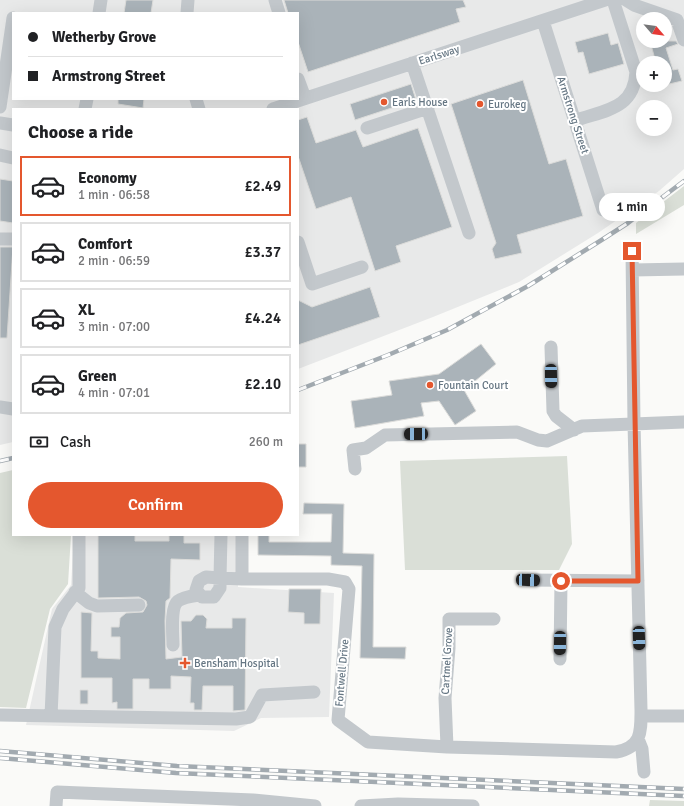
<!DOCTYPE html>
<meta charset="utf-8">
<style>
body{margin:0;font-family:Signika,sans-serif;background:#f6f6f6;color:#202124;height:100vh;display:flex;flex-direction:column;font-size:15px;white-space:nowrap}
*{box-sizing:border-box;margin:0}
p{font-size:13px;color:#757577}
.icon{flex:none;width:22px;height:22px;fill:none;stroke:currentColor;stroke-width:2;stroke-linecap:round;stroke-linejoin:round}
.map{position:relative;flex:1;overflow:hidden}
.drawer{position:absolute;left:12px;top:108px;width:287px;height:428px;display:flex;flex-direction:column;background:#fff;border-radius:0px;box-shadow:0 4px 16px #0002}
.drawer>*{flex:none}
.hud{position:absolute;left:12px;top:12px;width:287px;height:88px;border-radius:0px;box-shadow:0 4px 16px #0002;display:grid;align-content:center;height:88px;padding:0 16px;background:#fff}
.needle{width:26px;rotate:118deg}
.controls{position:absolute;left:636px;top:12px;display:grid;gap:8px}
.controls a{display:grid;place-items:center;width:36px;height:36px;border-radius:50%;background:#fff;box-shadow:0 4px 16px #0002;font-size:20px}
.end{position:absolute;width:18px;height:18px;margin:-9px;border:5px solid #e4572e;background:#fff;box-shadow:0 0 0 2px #fff}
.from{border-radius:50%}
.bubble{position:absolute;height:28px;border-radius:14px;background:#fff;box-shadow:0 4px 16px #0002;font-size:13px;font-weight:600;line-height:28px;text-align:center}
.car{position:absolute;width:12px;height:24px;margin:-12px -6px;border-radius:5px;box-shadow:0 0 3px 1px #0007;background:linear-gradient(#222 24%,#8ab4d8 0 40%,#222 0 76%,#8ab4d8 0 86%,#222 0)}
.hud b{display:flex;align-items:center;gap:14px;height:38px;font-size:15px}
.hud b+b{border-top:1px solid #e0e0e0}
.hud i{width:10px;height:10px;background:#202124}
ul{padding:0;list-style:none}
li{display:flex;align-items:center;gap:12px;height:60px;margin:0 8px 6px;padding:0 8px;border:2px solid #e0e0e0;border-radius:0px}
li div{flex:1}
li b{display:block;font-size:15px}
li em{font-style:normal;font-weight:600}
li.selected{border-color:#e4572e}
li>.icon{width:36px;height:36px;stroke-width:1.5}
h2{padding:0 16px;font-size:18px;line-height:48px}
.pay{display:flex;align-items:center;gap:10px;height:44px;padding:0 16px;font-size:15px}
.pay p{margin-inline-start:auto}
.button{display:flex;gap:8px;margin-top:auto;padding:8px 16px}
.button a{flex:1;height:46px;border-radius:24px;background:#e4572e;color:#fff;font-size:16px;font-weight:600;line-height:46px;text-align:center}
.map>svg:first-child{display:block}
.built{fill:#e8e9e9;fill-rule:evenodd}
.green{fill:#dadfd7}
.building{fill:#aab3b9;stroke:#dcdcda}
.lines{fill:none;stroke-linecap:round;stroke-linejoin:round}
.minor{stroke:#c3c8cc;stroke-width:13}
.rail-casing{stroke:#a2aab0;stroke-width:4.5}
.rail{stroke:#fff;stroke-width:3;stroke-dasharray:9;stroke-linecap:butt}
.route{stroke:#e4572e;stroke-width:5}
.poi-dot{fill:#e4572e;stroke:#fff;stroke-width:1.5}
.labels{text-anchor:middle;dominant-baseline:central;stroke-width:4;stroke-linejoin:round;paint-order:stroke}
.street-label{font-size:11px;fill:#657683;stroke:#fff}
.poi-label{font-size:11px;fill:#657683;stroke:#fff;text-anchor:start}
</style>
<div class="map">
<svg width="684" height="806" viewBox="0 0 684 806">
<rect width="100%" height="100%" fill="#fafaf8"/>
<path class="built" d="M0 0H684V169L659 191 598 233 519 282 433 317 298 369V109H13V442L0 445ZM13 13H298V99H13ZM643 19H665V41H643ZM643 63H665V85H643ZM643 107H665V129H643Z
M74 535H237L238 587 334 593 329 717 261 718 234 731 26 725 52 609 71 585Z"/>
<path class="green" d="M684 186V205L636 234V223Z
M567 456 572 544 559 570H405L400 461Z
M13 470V535H71L68 584 50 609 26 708 0 707V473Z
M650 800 684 801V806H649Z"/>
<path class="building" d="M126 0H153L151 13H124Z
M284 0H463L466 7 456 9 460 22 308 72 298 42V13H288Z
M608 33 611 45 618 43 624 64 589 74 583 52 578 53 575 42Z
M650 41H676L678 44 666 48 673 70 678 69 682 81 665 85V63H656Z
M523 80 549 164 566 159 583 216 517 235 522 253 495 259 492 249 496 243 451 104Z
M411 84 416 100 355 120 350 104Z
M118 99H144L143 108 118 104Z
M307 117 316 143 356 130 363 147 418 128 452 227 396 246 401 262 375 271 351 197 316 209 298 156V120Z
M0 179 13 181V223L0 221Z
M0 247H13L7 338H0Z
M370 287 380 317 298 345V300L312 307Z
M481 344 496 364 464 390 476 411 455 425 439 401 421 403 424 416 355 428 351 401 392 395 389 381 439 374Z
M298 444H306V467H298Z
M304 503 344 504 343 553 374 554 373 647H406L405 659 360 658 362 566 331 565V556L258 555V535H269V542H331L332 514H303Z
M98 535H135V541H169V535H184V543H200V560L171 559 170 598 166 601 165 621 166 659 182 657 181 621H191L196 615H203L207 619 206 628H232V618H246L245 710 233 711V686H203L202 710H194V703H190L191 677 171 676V689H149V679H133V709H117V702L112 703V678H81V612L92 613 91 651H98V658L120 659V637H111V627H119L120 618 126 613 143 612 147 605 146 601 139 597 98 598Z
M289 589H321L320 624H304V613L288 612Z
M80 690H88V704H80Z"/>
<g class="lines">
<path class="minor" d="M275 0 279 13
M626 0 634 5 677 20 684 40
M99 13 101 0
M187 13 188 0
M543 21 603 210
M412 63 469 233
M298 79 305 98
M196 99 199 109
M0 107 13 18
M85 109 87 99
M273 109 605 0
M574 121C604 110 634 110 636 72L613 0
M0 123 13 125
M367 128 428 108
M0 155 13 158
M0 239H13
M298 242 312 284 362 267
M633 270 684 269
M551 347 553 411 556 416 574 430
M0 407 13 409
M355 469 353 450 366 448 385 435 517 432 538 440 547 441 582 426 684 422
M221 535 220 578 242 579
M242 535V579H328L345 582 349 589 338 720 368 742 447 747 616 752C642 747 641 732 641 710L634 423 632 251
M206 577 220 578V588L214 597H202L196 590 199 581Z
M528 580 638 581
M75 592 89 603 97 606 139 605
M173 645C173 636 170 607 178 601 183 597 192 596 199 595
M560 659 561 581
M0 715 236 719 250 717 262 695 314 692
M51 716 55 627 63 609 79 588V535
M641 716H684
M638 739 642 749 644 772
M447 747 445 698 449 648V619H494
M56 806 57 792 253 800 315 806
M361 806 398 804 473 806"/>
<defs>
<path id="rail" d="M298 390 388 355 447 330 528 286 600 241 628 223 684 181
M0 461 13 458
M0 751 177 766 684 789
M0 758 176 773 684 796"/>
</defs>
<use href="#rail" class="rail-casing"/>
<use href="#rail" class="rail"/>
</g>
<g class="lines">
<path class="route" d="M561 581H638L632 251"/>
</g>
<g class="poi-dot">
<circle cx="384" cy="102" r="4"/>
<circle cx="480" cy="104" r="4"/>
<circle cx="430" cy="385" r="4"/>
<path d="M183 657h4v4h4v4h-4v4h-4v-4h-4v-4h4z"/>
</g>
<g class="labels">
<g class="street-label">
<text transform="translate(439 55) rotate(-18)">Earlsway</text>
<text transform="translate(573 115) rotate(72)">Armstrong Street</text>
<text transform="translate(447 661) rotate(-87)">Cartmel Grove</text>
<text transform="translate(342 673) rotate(-85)">Fontwell Drive</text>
</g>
<g class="poi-label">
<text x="392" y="102">Earls House</text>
<text x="488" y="104">Eurokeg</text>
<text x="438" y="385">Fountain Court</text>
<text x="194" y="663">Bensham Hospital</text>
</g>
</g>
</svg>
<div class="controls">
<a><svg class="needle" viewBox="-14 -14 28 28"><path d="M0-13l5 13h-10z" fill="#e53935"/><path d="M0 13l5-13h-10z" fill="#757577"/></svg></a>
<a>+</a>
<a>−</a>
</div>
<i class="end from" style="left:561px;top:581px"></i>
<i class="end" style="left:632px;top:251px"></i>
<div class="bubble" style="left:599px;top:193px;width:66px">1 min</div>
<i class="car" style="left:551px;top:376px;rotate:179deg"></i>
<i class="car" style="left:416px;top:434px;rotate:269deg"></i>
<i class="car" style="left:528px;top:580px;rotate:92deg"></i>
<i class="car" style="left:639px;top:638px;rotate:178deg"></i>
<i class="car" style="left:560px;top:643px;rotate:181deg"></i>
<div class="hud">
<b><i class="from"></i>Wetherby Grove</b>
<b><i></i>Armstrong Street</b>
</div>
<section class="drawer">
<h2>Choose a ride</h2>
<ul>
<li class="selected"><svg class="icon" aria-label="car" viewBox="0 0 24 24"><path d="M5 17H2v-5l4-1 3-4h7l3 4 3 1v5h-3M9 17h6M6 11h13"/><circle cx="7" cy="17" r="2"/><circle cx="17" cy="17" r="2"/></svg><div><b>Economy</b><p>1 min · 06:58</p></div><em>£2.49</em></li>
<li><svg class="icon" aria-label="car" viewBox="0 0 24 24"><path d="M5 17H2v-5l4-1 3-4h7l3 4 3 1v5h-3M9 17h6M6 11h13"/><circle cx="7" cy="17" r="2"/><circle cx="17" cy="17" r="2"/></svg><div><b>Comfort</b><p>2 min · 06:59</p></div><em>£3.37</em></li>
<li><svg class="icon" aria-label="car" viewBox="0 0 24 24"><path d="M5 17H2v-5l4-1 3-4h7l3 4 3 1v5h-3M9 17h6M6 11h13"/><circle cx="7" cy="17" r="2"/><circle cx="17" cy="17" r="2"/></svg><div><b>XL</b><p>3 min · 07:00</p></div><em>£4.24</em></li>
<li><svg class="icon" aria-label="car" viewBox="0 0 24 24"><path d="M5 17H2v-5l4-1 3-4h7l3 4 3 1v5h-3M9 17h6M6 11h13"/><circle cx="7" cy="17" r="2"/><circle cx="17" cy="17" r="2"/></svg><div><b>Green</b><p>4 min · 07:01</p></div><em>£2.10</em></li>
</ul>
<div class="pay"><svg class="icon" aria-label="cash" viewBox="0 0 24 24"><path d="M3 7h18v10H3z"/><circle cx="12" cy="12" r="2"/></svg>Cash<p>260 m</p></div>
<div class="button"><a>Confirm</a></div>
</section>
</div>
